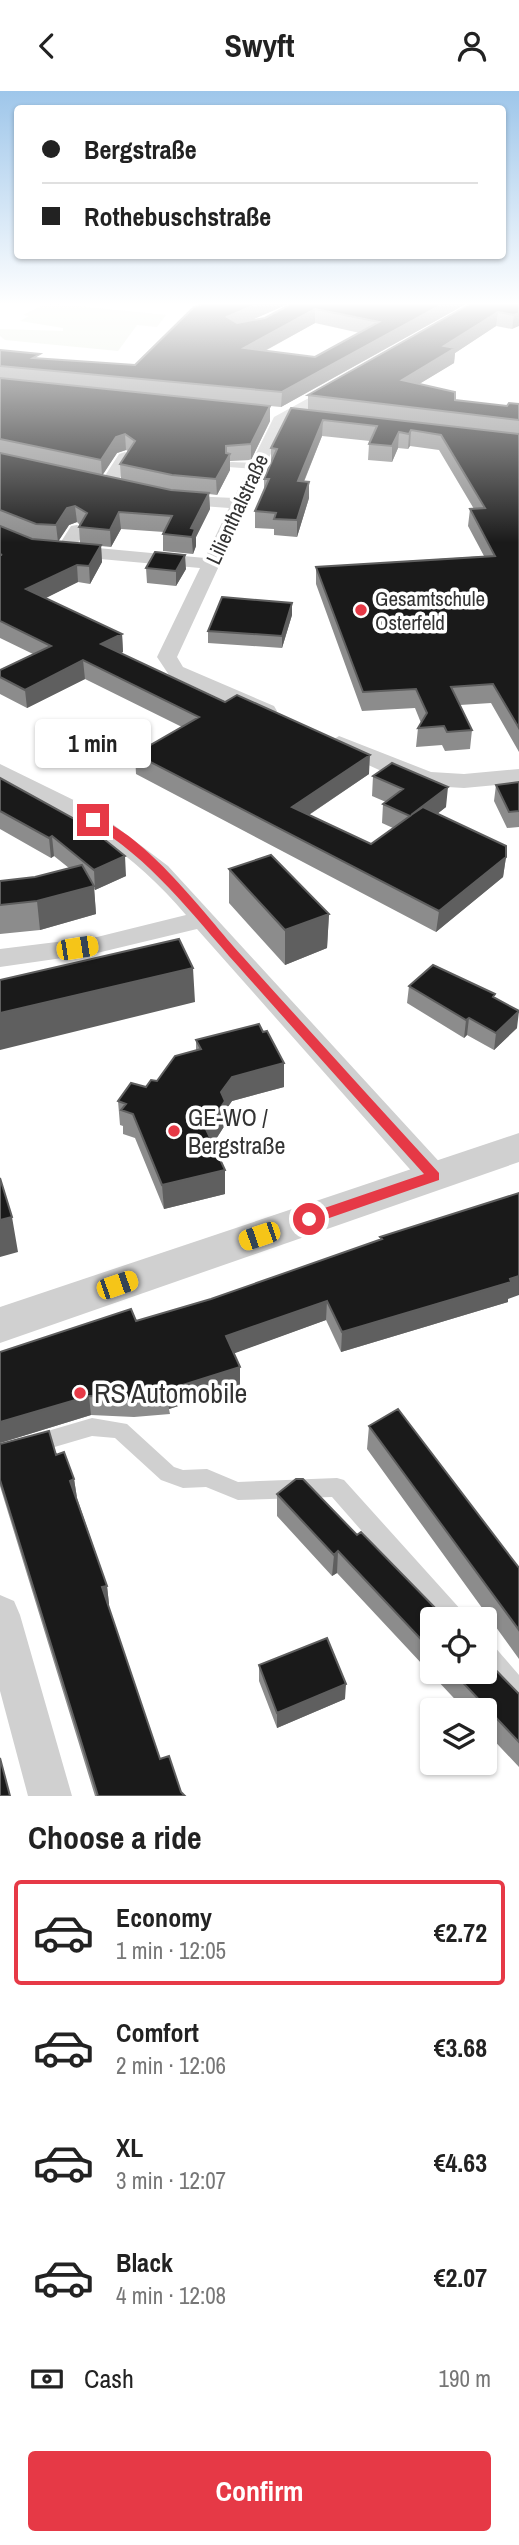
<!DOCTYPE html>
<meta charset="utf-8">
<style>
body{margin:0;font-family:"Archivo Narrow",sans-serif;background:#f2f2f2;color:#222;height:100vh;display:flex;flex-direction:column;font-size:26px;white-space:nowrap}
*{box-sizing:border-box;margin:0}
p{font-size:23px;color:#767676}
.icon{flex:none;width:38px;height:38px;fill:none;stroke:currentColor;stroke-width:2;stroke-linecap:round;stroke-linejoin:round}
.map{position:relative;height:1705px;overflow:hidden}
.side{display:flex;flex-direction:column;background:#fff;flex:1}
.side>*{flex:none}
.guide{position:absolute;left:14px;top:14px;width:492px;height:154px;border-radius:7px;box-shadow:0 2px 5px #0004;display:grid;align-content:center;height:154px;padding:0 28px;background:#fff}
.controls{position:absolute;left:420px;top:1516px;display:grid;gap:14px}
.controls a{display:grid;place-items:center;width:77px;height:77px;border-radius:7px;background:#fff;box-shadow:0 2px 5px #0004;font-size:35px}
.end{position:absolute;width:32px;height:32px;margin:-16px;border:9px solid #e63946;background:#fff;box-shadow:0 0 0 4px #fff}
.from{border-radius:50%}
.bubble{position:absolute;height:49px;border-radius:7px;background:#fff;box-shadow:0 2px 5px #0004;font-size:23px;font-weight:700;line-height:49px;text-align:center}
.car{position:absolute;width:21px;height:42px;margin:-21px -10px;border-radius:9px;box-shadow:0 0 5px 2px #0007;background:linear-gradient(#f5c518 24%,#345 0 40%,#f5c518 0 76%,#345 0 86%,#f5c518 0)}
.guide b{display:flex;align-items:center;gap:24px;height:66px;font-size:26px}
.guide b+b{border-top:2px solid #e0e0e0}
.guide i{width:18px;height:18px;background:#222}
ul{padding:0;list-style:none}
li{display:flex;align-items:center;gap:21px;height:105px;margin:0 14px 10px;padding:0 14px;border:4px solid transparent;border-radius:7px}
li div{flex:1}
li b{display:block;font-size:26px}
li em{font-style:normal;font-weight:700}
li.current{border-color:#e63946}
li>.icon{width:63px;height:63px;stroke-width:1.5}
h2{padding:0 28px;font-size:32px;line-height:84px}
.pay{display:flex;align-items:center;gap:18px;height:77px;padding:0 28px;font-size:26px}
.pay p{margin-inline-start:auto}
.cta{display:flex;gap:14px;margin-top:auto;padding:14px 28px}
.cta a{flex:1;height:80px;border-radius:7px;background:#e63946;color:#fff;font-size:28px;font-weight:700;line-height:80px;text-align:center}
header{display:flex;justify-content:space-between;align-items:center;height:91px;padding:0 28px;background:#fff;font-size:32px;font-weight:700}
.map>svg:first-child{display:block}
.green{fill:#e6ecdf}
.lines{fill:none;stroke-linecap:round;stroke-linejoin:round}
.service{fill:#d0d0d0;fill-rule:evenodd}
.minor{fill:#d0d0d0;fill-rule:evenodd}
.tertiary{fill:#d0d0d0;fill-rule:evenodd}
.wall{fill:#8c8c8c;fill-rule:evenodd}
.shaded-wall{fill:#5f5f5f}
.building{fill:#1a1a1a;stroke:#5f5f5f;stroke-width:2;fill-rule:evenodd}
.route{fill:#e63946}
.poi-dot{fill:#e63946;stroke:#fff;stroke-width:2.5}
.labels{text-anchor:middle;dominant-baseline:central;stroke-width:7;stroke-linejoin:round;paint-order:stroke}
.far-street-label{font-size:21px;fill:#333;stroke:#fff}
.far-poi-label{font-size:21px;fill:#333;stroke:#fff;text-anchor:start}
.poi-label{font-size:24px;fill:#333;stroke:#fff;text-anchor:start}
.near-poi-label{font-size:28px;fill:#333;stroke:#fff;text-anchor:start}
</style>
<header><svg class="icon" aria-label="back" viewBox="0 0 24 24"><path d="M15 5l-7 7 7 7"/></svg>Swyft<svg class="icon" aria-label="person" viewBox="0 0 24 24"><circle cx="12" cy="8" r="4"/><path d="M4 21q1-7 8-7t8 7"/></svg></header>
<div class="map">
<svg width="519" height="1705" viewBox="0 0 519 1705">
<rect width="100%" height="100%" fill="#fff"/>
<path class="green" d="M44 213H60L166 224 157 236 137 234 118 260 5 249 0 245V238L63 240V237L20 230 29 225 23 224Z"/>
<g class="lines">
<path class="service" d="M231 371 257 372 261 375 257 378 228 376V372Z
M92 1327 127 1333 174 1376 183 1379 207 1378 238 1391 337 1387 344 1389 462 1520 465 1528H439L332 1406 238 1409 206 1396 183 1397 161 1389 115 1347 92 1345 0 1372V1354Z
M485 1551 493 1554 519 1584V1612L511 1609 485 1579Z"/>
<path class="minor" d="M340 290 345 291V297L285 332 177 566 183 576 274 615 277 620 274 625H258L169 584 157 566 200 477 34 462 0 449V438L37 452 59 454 71 435 77 434 86 439 76 455 205 467 229 417 175 413 169 412 167 408 169 404 234 407 274 326Z
M125 361 133 366 113 398 107 399 101 398 99 394 119 363Z
M339 645 431 681 464 683 519 678V692L464 697 431 695 388 683 331 657 328 652Z
M0 673 94 719 168 775 445 1077 450 1085 445 1093 434 1097 423 1093 197 838 97 862 0 876V858L97 846 186 824C135 763 71 722 0 689Z
M0 1504 14 1510 20 1524 72 1705H28L0 1600Z"/>
<path class="tertiary" d="M519 1042V1071L0 1252V1216Z"/>
</g>
<path class="wall" d="M204 213H288L251 229 265 227 291 213H466L281 316 270 315V330L251 369 230 370V379L217 404 209 403 210 418 196 446V455L193 463 163 460V443L164 441 121 438 111 456 101 455 102 471 90 493 78 491 45 507 122 543 123 561 121 562 369 683 309 724 371 753 393 737 382 732 383 713 386 711 372 705 373 685 446 716 437 723 506 766 503 786 436 841 136 683 135 663 182 636 85 588 27 617 0 603V579L33 563 0 547V259L41 268 135 274ZM315 232 360 242 315 266 265 260ZM126 359 128 360 120 373 121 388 102 384 117 362ZM77 431 80 434 79 436 80 452 58 450 69 434Z
M470 213H519L512 238 496 235 455 262 454 272 419 293 455 309 507 315 519 313V661L491 612 460 614 472 639 470 658 445 660 442 654 416 656 418 637 421 632 415 617 362 620 316 493V476L484 465 468 435 470 418H474L439 359 410 355 408 358 398 357 392 371 368 369 369 353 370 350 322 345 304 391H309V407L297 446 274 444V438L255 437V420L264 400V388L271 372V357L308 319V304Z
M146 477 186 478 176 495 147 492Z
M292 512V524L282 557 208 552V540Z
M0 687 126 785 95 799 94 798 96 823 40 839 0 843V790L35 786 69 777 54 765 51 767 0 738Z
M519 691V736L507 737 494 710 496 694Z
M229 778 329 823 327 857 285 874 229 812Z
M409 895 495 906 517 937 494 959 467 944 464 947 407 912Z
M263 941 284 972V996L232 1010 225 1020V1034L213 1053 225 1079V1103L164 1118 135 1047 123 1043V1035L120 1034 118 1010 157 990 196 959V949Z
M380 1146 508 1208V1211L341 1261 326 1229 234 1262 240 1276V1295L169 1318 170 1323 134 1326 91 1324 0 1352 136 1230 211 1208 380 1149Z
M369 1335 519 1477V1568L367 1358Z
M0 1353 56 1364 74 1388 77 1407 107 1495 109 1513 108 1514 160 1668 181 1701 185 1705H95L0 1395Z
M277 1403 432 1528V1580H485L519 1603V1676L485 1640V1619H465L337 1482 332 1485 277 1425Z
M259 1574 345 1608 277 1637 259 1590Z"/>
<path class="shaded-wall" d="M257 213H288L227 240V226Z
M443 213H466L281 316 282 301Z
M315 218V232L244 271V257Z
M498 221 496 235 455 262 454 272 401 304 402 289 444 255Z
M519 222V235L512 238 514 224Z
M270 315V330L251 369V353Z
M323 329 322 345 297 407 298 390Z
M411 339 410 355 408 358 409 343Z
M399 341 398 357 392 371V355Z
M125 343 126 359 117 362 102 385 101 369 116 346Z
M230 363V379L217 404 216 388Z
M309 391V407L297 446V429Z
M209 402 210 418 196 446V455L193 463 191 437Z
M75 415 77 431 69 434 58 451 56 434 67 417Z
M119 421 121 438 111 456 110 439Z
M101 454 102 471 90 493 89 475Z
M185 464 186 478 176 495V480Z
M77 474 78 491 28 516 26 498Z
M292 512V524L282 557V545Z
M122 543 123 561 103 571 101 553Z
M83 569 85 588 27 617 25 599Z
M370 664 369 683 292 735V716Z
M448 696 446 716 410 744 411 724Z
M52 745 54 765 51 767 49 747Z
M125 765 126 785 95 799 94 779Z
M506 766 503 786 436 841 439 820Z
M94 795 96 823 40 839 37 810Z
M329 823 327 857 285 874V839Z
M193 877 195 911 0 959V922Z
M519 920 517 937 494 959 496 942Z
M469 927 467 944 464 947 466 929Z
M284 972V996L232 1010 225 1020V1034L207 1062 206 1038 221 1001 232 986Z
M225 1079V1103L164 1118 162 1094Z
M12 1126 18 1161 0 1166V1129Z
M519 1185V1204L508 1208V1211L341 1261 342 1241Z
M327 1210 326 1229 227 1265 226 1245Z
M240 1276V1295L169 1318 168 1303 167 1299Z
M89 1305 91 1324 0 1352V1331Z
M74 1388 77 1407 70 1390Z
M338 1460 337 1482 332 1485 334 1464Z
M107 1495 109 1513 105 1515 102 1496Z
M346 1593 345 1608 277 1637V1622Z"/>
<path class="building" d="M204 213H257L227 226 237 232 265 227 291 213H443L282 301 0 275V259L40 263 33 267 135 274 194 216ZM315 218 379 231 315 266 244 257Z
M470 213H519V222L514 224 498 221 444 255 455 257 402 289 455 301V309L507 315 509 312 519 313V329L308 304Z
M0 287 270 315 251 353 226 355V362L230 363 216 388 172 384 120 373 135 350 125 343 116 346 101 369 0 348Z
M291 317 519 343V637L493 593 451 596 472 639 447 641 444 635 418 637 427 622 416 598 363 601 316 476 495 465 470 418 485 417 441 344 411 339 409 343 399 341 392 355 369 353 377 335 323 329 298 390 309 391 297 429 274 428 276 422 255 420 269 388H264L277 358 271 357Z
M0 362 171 399 209 402 191 437 195 438 192 446 163 443 172 425 119 421 110 439 79 436 87 422 75 415 67 417 56 434 36 433 0 419Z
M0 435 32 448 101 454 89 475 77 474 26 498 122 543 101 553 225 611 237 604 370 664 292 716 371 753 410 725 383 713 403 698 373 685 392 672 448 696 411 724 423 716 506 755V766L439 820 135 663 199 626 83 569 25 599 0 586V579L51 555 0 530V464H2L0 463Z
M155 461 185 464 176 480 146 477Z
M222 506 292 512 282 545 208 540Z
M0 687 89 736 125 765 94 779 52 745 49 747 0 720Z
M519 691V720L509 721 496 694Z
M271 764 329 823 285 839 229 778Z
M82 774 94 795 37 810 0 814V790L35 786Z
M179 848 193 877 0 922V889Z
M433 874 495 903 493 906 519 920 496 942 469 927 466 929 409 895Z
M259 933 263 941 267 940 284 972 232 986 221 1001 225 1010 206 1038 225 1079 162 1094 133 1023 121 1019 126 1013 118 1010 131 992 146 996 151 989 157 990 175 965 201 958 196 949Z
M0 1087 12 1126 0 1129Z
M519 1102V1185L510 1188 511 1191 342 1241 327 1210 226 1245 240 1276 167 1299 168 1303 132 1307 89 1305 0 1331V1261L131 1218 136 1230 211 1208 382 1148 380 1146Z
M398 1318 519 1477V1539L369 1335Z
M49 1340 56 1364 64 1361 74 1388 70 1390 107 1495 102 1496 160 1668 169 1665 181 1701 185 1705H98L0 1389V1353Z
M296 1388H303L357 1444 361 1441 446 1528H432V1560L338 1460 334 1464 277 1403Z
M327 1547 346 1593 277 1622 259 1574Z
M485 1568 519 1603V1651L452 1580H485Z
M0 1667 10 1705H0Z"/>
<linearGradient id="sky" x2="0" y2="1"><stop stop-color="#9ec6ea"/><stop offset="0.47" stop-color="#fff"/><stop offset="1" stop-color="#fff" stop-opacity="0"/></linearGradient>
<rect width="519" height="452" fill="url(#sky)"/>
<path class="route" d="M93 725C147 744 204 823 243 866 308 938 373 1010 439 1082V1089L309 1134 304 1132V1124L424 1083C362 1014 300 945 238 875 190 821 152 769 89 731L88 729Z"/>
<g class="poi-dot">
<circle cx="361" cy="519" r="7"/>
<circle cx="174" cy="1040" r="7"/>
<circle cx="80" cy="1302" r="7"/>
</g>
<g class="labels">
<g class="far-street-label">
<text transform="translate(237 418) rotate(-65)">Lilienthalstraße</text>
</g>
<g class="far-poi-label">
<text x="375" y="507">Gesamtschule<tspan x="375" dy="24">Osterfeld</tspan></text>
</g>
<g class="poi-label">
<text x="188" y="1026">GE-WO /<tspan x="188" dy="28">Bergstraße</tspan></text>
</g>
<g class="near-poi-label">
<text x="94" y="1302">RS Automobile</text>
</g>
</g>
</svg>
<div class="controls">
<a><svg class="icon" aria-label="locate" viewBox="0 0 24 24"><circle cx="12" cy="12" r="6"/><path d="M12 2v4M12 18v4M2 12h4M18 12h4"/></svg></a>
<a><svg class="icon" aria-label="layers" viewBox="0 0 24 24"><path d="M12 4l9 5-9 5-9-5zM3 14l9 5 9-5"/></svg></a>
</div>
<i class="end from" style="left:309px;top:1128px"></i>
<i class="end" style="left:93px;top:729px"></i>
<div class="bubble" style="left:35px;top:628px;width:116px">1 min</div>
<i class="car" style="left:77px;top:857px;rotate:81deg"></i>
<i class="car" style="left:259px;top:1145px;rotate:251deg"></i>
<i class="car" style="left:117px;top:1194px;rotate:71deg"></i>
<div class="guide">
<b><i class="from"></i>Bergstraße</b>
<b><i></i>Rothebuschstraße</b>
</div>
</div>
<section class="side">
<h2>Choose a ride</h2>
<ul>
<li class="current"><svg class="icon" aria-label="car" viewBox="0 0 24 24"><path d="M5 17H2v-5l4-1 3-4h7l3 4 3 1v5h-3M9 17h6M6 11h13"/><circle cx="7" cy="17" r="2"/><circle cx="17" cy="17" r="2"/></svg><div><b>Economy</b><p>1 min · 12:05</p></div><em>€2.72</em></li>
<li><svg class="icon" aria-label="car" viewBox="0 0 24 24"><path d="M5 17H2v-5l4-1 3-4h7l3 4 3 1v5h-3M9 17h6M6 11h13"/><circle cx="7" cy="17" r="2"/><circle cx="17" cy="17" r="2"/></svg><div><b>Comfort</b><p>2 min · 12:06</p></div><em>€3.68</em></li>
<li><svg class="icon" aria-label="car" viewBox="0 0 24 24"><path d="M5 17H2v-5l4-1 3-4h7l3 4 3 1v5h-3M9 17h6M6 11h13"/><circle cx="7" cy="17" r="2"/><circle cx="17" cy="17" r="2"/></svg><div><b>XL</b><p>3 min · 12:07</p></div><em>€4.63</em></li>
<li><svg class="icon" aria-label="car" viewBox="0 0 24 24"><path d="M5 17H2v-5l4-1 3-4h7l3 4 3 1v5h-3M9 17h6M6 11h13"/><circle cx="7" cy="17" r="2"/><circle cx="17" cy="17" r="2"/></svg><div><b>Black</b><p>4 min · 12:08</p></div><em>€2.07</em></li>
</ul>
<div class="pay"><svg class="icon" aria-label="cash" viewBox="0 0 24 24"><path d="M3 7h18v10H3z"/><circle cx="12" cy="12" r="2"/></svg>Cash<p>190 m</p></div>
<div class="cta"><a>Confirm</a></div>
</section>
